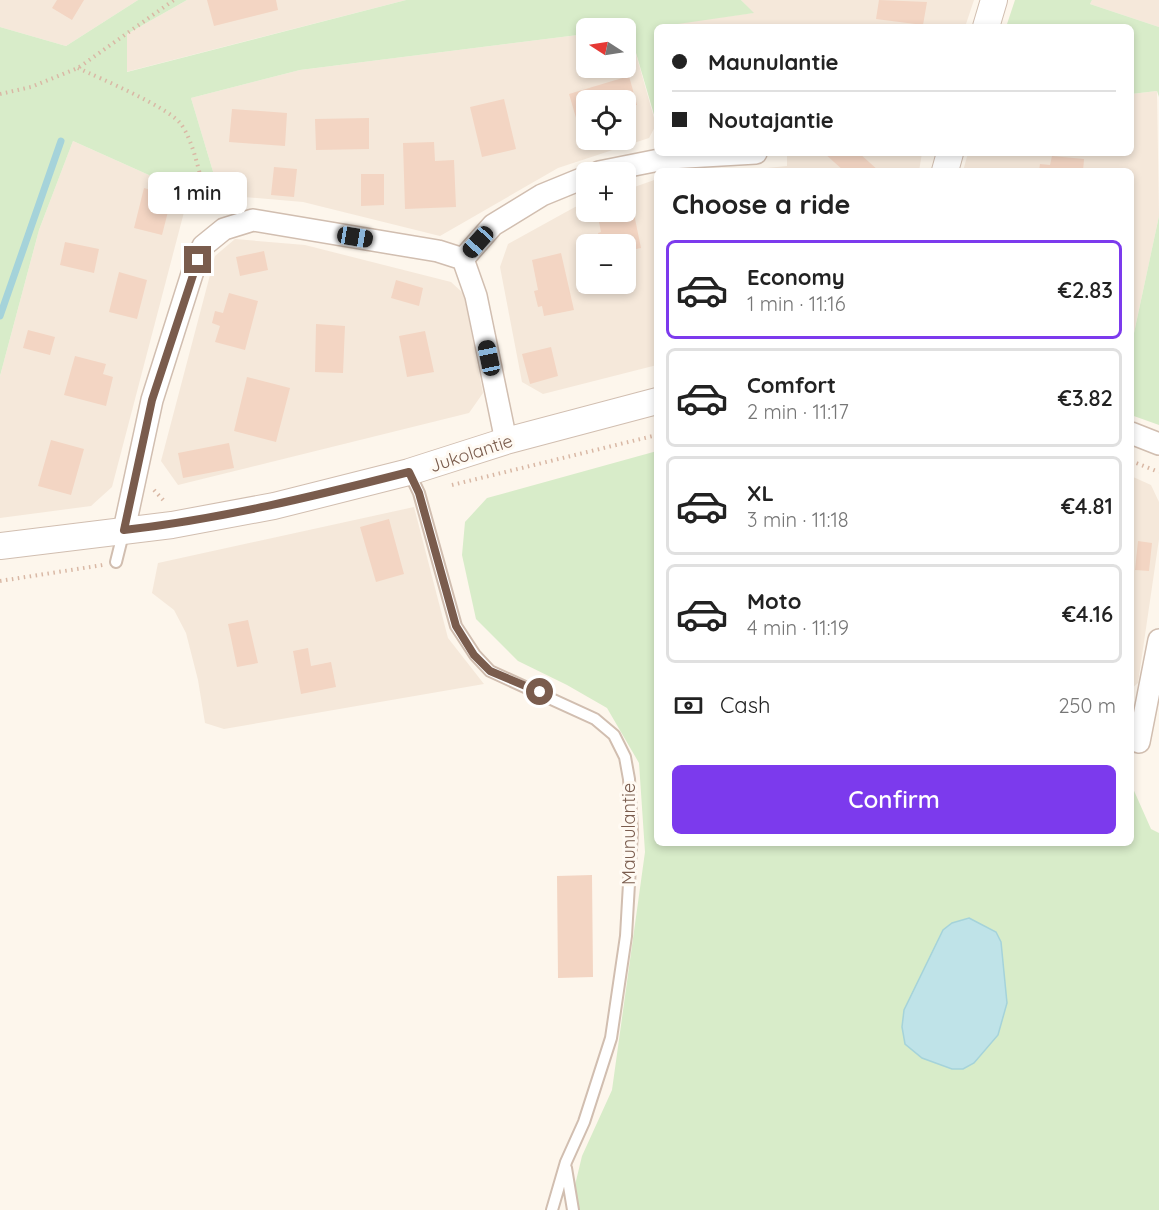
<!DOCTYPE html>
<meta charset="utf-8">
<style>
body{margin:0;font-family:Quicksand,sans-serif;background:#f6f6f6;color:#222;height:100vh;display:flex;flex-direction:column;font-size:22px;white-space:nowrap}
*{box-sizing:border-box;margin:0}
p{font-size:20px;color:#767676}
.icon{flex:none;width:33px;height:33px;fill:none;stroke:currentColor;stroke-width:2;stroke-linecap:round;stroke-linejoin:round}
.map{position:relative;flex:1;overflow:hidden}
.panel{position:absolute;left:654px;top:168px;width:480px;height:678px;display:flex;flex-direction:column;background:#fff;border-radius:9px;box-shadow:0 3px 9px #0003}
.panel>*{flex:none}
.guide{position:absolute;left:654px;top:24px;width:480px;height:132px;border-radius:9px;box-shadow:0 3px 9px #0003;display:grid;align-content:center;height:132px;padding:0 18px;background:#fff}
.needle{width:39px;rotate:282deg}
.tools{position:absolute;left:576px;top:18px;display:grid;gap:12px}
.tools a{display:grid;place-items:center;width:60px;height:60px;border-radius:9px;background:#fff;box-shadow:0 3px 9px #0003;font-size:30px}
.end{position:absolute;width:27px;height:27px;margin:-14px;border:8px solid #7a5c4d;background:#fff;box-shadow:0 0 0 3px #fff}
.from{border-radius:50%}
.bubble{position:absolute;height:42px;border-radius:9px;background:#fff;box-shadow:0 3px 9px #0003;font-size:20px;font-weight:600;line-height:42px;text-align:center}
.car{position:absolute;width:18px;height:36px;margin:-18px -9px;border-radius:8px;box-shadow:0 0 4px 2px #0007;background:linear-gradient(#222 24%,#8ab4d8 0 40%,#222 0 76%,#8ab4d8 0 86%,#222 0)}
.guide b{display:flex;align-items:center;gap:21px;height:57px;font-size:22px}
.guide b+b{border-top:2px solid #e0e0e0}
.guide i{width:15px;height:15px;background:#222}
ul{padding:0;list-style:none}
li{display:flex;align-items:center;gap:18px;height:99px;margin:0 12px 9px;padding:0 6px;border:3px solid #e0e0e0;border-radius:9px}
li div{flex:1}
li b{display:block;font-size:22px}
li em{font-style:normal;font-weight:600}
li.on{border-color:#7c3aed}
li>.icon{width:54px;height:54px;stroke-width:1.5}
h2{padding:0 18px;font-size:27px;line-height:72px}
.pay{display:flex;align-items:center;gap:15px;height:66px;padding:0 18px;font-size:22px}
.pay p{margin-inline-start:auto}
.action{display:flex;gap:12px;margin-top:auto;padding:12px 18px}
.action a{flex:1;height:69px;border-radius:9px;background:#7c3aed;color:#fff;font-size:24px;font-weight:600;line-height:69px;text-align:center}
.map>svg:first-child{display:block}
.residential{fill:#f5e8da;fill-rule:evenodd}
.green{fill:#d8ecc9}
.water{fill:#bfe3e8;stroke:#a5d3da;stroke-width:1.5}
.lines{fill:none;stroke-linecap:round;stroke-linejoin:round}
.stream{stroke:#a5d3da;stroke-width:7}
.building{fill:#f3d5c3}
.service-casing{stroke:#d1beb0;stroke-width:14}
.minor-casing{stroke:#d1beb0;stroke-width:24}
.tertiary-casing{stroke:#d1beb0;stroke-width:28}
.path{stroke:#d9b8a5;stroke-width:4;stroke-dasharray:1.5 4.5;stroke-linecap:butt}
.service{stroke:#fff;stroke-width:10}
.minor{stroke:#fff;stroke-width:21}
.tertiary{stroke:#fff;stroke-width:26}
.route{stroke:#7a5c4d;stroke-width:8}
.labels{text-anchor:middle;dominant-baseline:central;stroke-width:6;stroke-linejoin:round;paint-order:stroke}
.street-label{font-size:18px;fill:#7a5c4d;stroke:#fffaf3}
</style>
<div class="map">
<svg width="1159" height="1210" viewBox="0 0 1159 1210">
<rect width="100%" height="100%" fill="#fdf6ec"/>
<path class="residential" d="M0 0H138L66 46 0 27Z
M187 0H406L126 72 127 34Z
M741 0H974L965 27H662L661 25 753 13Z
M1092 0H1159V27L1090 4Z
M626 29H629L656 125 649 138 558 168 440 236 303 202 220 195 191 98 300 70 586 34V68H626ZM586 100H626V140H586Z
M1157 91 1159 216 1131 347V171H963L968 153H1131V94Z
M73 141 189 193 112 487 91 506 0 518V376L39 230Z
M787 153H922L919 171H735L787 166Z
M657 179V365L543 394 522 382 500 267 508 244 575 207 586 203V212H626V190ZM586 244H626V284H586Z
M235 239 305 245 451 282 464 294 483 393 469 413 178 485 161 461 215 256Z
M1131 476 1151 485 1159 502V539L1138 683 1131 689Z
M414 507 448 638 484 684 224 729 205 723 198 680 186 633 174 610 152 593 158 563Z"/>
<path class="green" d="M138 0H187L127 34V72L406 0H741L754 13 657 27V125L629 29 586 28V34L300 70 191 98 220 195 189 193 73 141 39 230 0 376V27L66 46Z
M1015 0H1092L1090 4 1159 27V97L1157 91 1131 94V27H1006Z
M1159 216V425L1131 415V347Z
M657 451V843H1131V784L1151 829 1159 833V1210H569L582 1156 612 1090 645 852 639 763 607 708 567 685 518 661 476 619 462 555 465 522 487 498Z"/>
<path class="water" d="M969 918 996 932 1001 942 1007 1003 998 1035 974 1063 963 1069H952L922 1058 905 1044 902 1027 904 1010 943 930 952 923Z"/>
<g class="lines">
<path class="stream" d="M0 316 61 141"/>
</g>
<path class="building" d="M57 0H84L72 20 52 8Z
M207 0H276L278 10 214 26Z
M879 0 927 2 923 25 876 19Z
M629 76 637 105 626 108V100H586V126L579 128 569 94Z
M504 99 516 149 482 157 470 107Z
M232 109 287 113 285 146 229 142Z
M369 118V149L316 150 315 119Z
M434 142 435 161 454 160 456 207 405 209 403 143Z
M824 153H859L879 171H844Z
M1052 156 1084 159 1083 171H1039L1040 164 1050 165Z
M274 167 297 169 294 197 271 195Z
M361 174H384V205L361 206Z
M144 188 172 196 162 235 134 228Z
M634 214 641 248 626 251V244H601L598 233 601 232 599 222Z
M65 242 99 249 94 273 60 265Z
M264 251 268 270 240 276 236 257Z
M561 253 574 310 544 316 542 306 538 307 534 291 538 290 532 260Z
M119 272 147 280 137 319 109 312Z
M396 280 423 288 419 306 391 298Z
M229 293 258 301 245 350 215 342 220 326 212 323 215 311 223 313Z
M316 324 345 326 343 373 315 372Z
M28 330 55 337 50 355 23 348Z
M425 331 434 372 407 377 399 336Z
M551 347 558 376 530 384 522 354Z
M75 356 106 364 103 374 113 377 106 406 64 395Z
M247 377 290 388 276 442 234 431Z
M51 440 84 449 71 495 38 486Z
M229 443 234 468 183 478 178 453Z
M389 519 404 574 376 582 360 527Z
M1138 541 1152 543 1149 571 1135 570Z
M248 620 258 663 237 667 228 624Z
M308 648 311 666 331 662 336 687 301 694 293 651Z
M592 875 593 977 558 978 557 876Z"/>
<g class="lines">
<defs>
<path id="service" d="M409 472 419 493 456 626 475 655 490 671 595 719 614 735 625 757 629 779 632 831 626 936 611 1038 584 1122 566 1162 552 1210
M116 562 124 530
M566 1168 573 1210"/>
<path id="minor" d="M599 172 669 158 756 153
M463 259 476 296 506 441
M463 259 493 225 542 195 586 177
M1131 433 1159 444
M124 530 152 400 192 274 203 246 224 229 253 220 438 251 463 259
M1139 742 1159 640"/>
<path id="tertiary" d="M986 27 994 0
M945 171 950 153
M0 546 172 525 274 506 409 472 506 441 657 401"/>
</defs>
<use href="#service" class="service-casing"/>
<use href="#minor" class="minor-casing"/>
<use href="#tertiary" class="tertiary-casing"/>
<path class="path" d="M78 68C101 79 166 106 180 123 195 141 203 190 209 214
M0 94 31 87 78 68 174 0
M1131 461 1159 472
M452 485 657 435
M154 490 165 502
M0 581 103 565"/>
<use href="#service" class="service"/>
<use href="#minor" class="minor"/>
<use href="#tertiary" class="tertiary"/>
</g>
<g class="lines">
<path class="route" d="M198 260 152 400 124 530C221 519 315 496 409 472L419 493 456 626 474 655 490 671 540 692"/>
</g>
<g class="labels">
<g class="street-label">
<text transform="translate(471 453) rotate(-18)">Jukolantie</text>
<text transform="translate(628 834) rotate(-90)">Maunulantie</text>
</g>
</g>
</svg>
<div class="tools">
<a><svg class="needle" viewBox="-14 -14 28 28"><path d="M0-13l5 13h-10z" fill="#e53935"/><path d="M0 13l5-13h-10z" fill="#767676"/></svg></a>
<a><svg class="icon" aria-label="locate" viewBox="0 0 24 24"><circle cx="12" cy="12" r="6"/><path d="M12 2v4M12 18v4M2 12h4M18 12h4"/></svg></a>
<a>+</a>
<a>−</a>
</div>
<i class="end from" style="left:540px;top:692px"></i>
<i class="end" style="left:198px;top:260px"></i>
<div class="bubble" style="left:148px;top:172px;width:99px">1 min</div>
<i class="car" style="left:355px;top:237px;rotate:99deg"></i>
<i class="car" style="left:478px;top:242px;rotate:222deg"></i>
<i class="car" style="left:489px;top:358px;rotate:348deg"></i>
<div class="guide">
<b><i class="from"></i>Maunulantie</b>
<b><i></i>Noutajantie</b>
</div>
<section class="panel">
<h2>Choose a ride</h2>
<ul>
<li class="on"><svg class="icon" aria-label="car" viewBox="0 0 24 24"><path d="M5 17H2v-5l4-1 3-4h7l3 4 3 1v5h-3M9 17h6M6 11h13"/><circle cx="7" cy="17" r="2"/><circle cx="17" cy="17" r="2"/></svg><div><b>Economy</b><p>1 min · 11:16</p></div><em>€2.83</em></li>
<li><svg class="icon" aria-label="car" viewBox="0 0 24 24"><path d="M5 17H2v-5l4-1 3-4h7l3 4 3 1v5h-3M9 17h6M6 11h13"/><circle cx="7" cy="17" r="2"/><circle cx="17" cy="17" r="2"/></svg><div><b>Comfort</b><p>2 min · 11:17</p></div><em>€3.82</em></li>
<li><svg class="icon" aria-label="car" viewBox="0 0 24 24"><path d="M5 17H2v-5l4-1 3-4h7l3 4 3 1v5h-3M9 17h6M6 11h13"/><circle cx="7" cy="17" r="2"/><circle cx="17" cy="17" r="2"/></svg><div><b>XL</b><p>3 min · 11:18</p></div><em>€4.81</em></li>
<li><svg class="icon" aria-label="car" viewBox="0 0 24 24"><path d="M5 17H2v-5l4-1 3-4h7l3 4 3 1v5h-3M9 17h6M6 11h13"/><circle cx="7" cy="17" r="2"/><circle cx="17" cy="17" r="2"/></svg><div><b>Moto</b><p>4 min · 11:19</p></div><em>€4.16</em></li>
</ul>
<div class="pay"><svg class="icon" aria-label="cash" viewBox="0 0 24 24"><path d="M3 7h18v10H3z"/><circle cx="12" cy="12" r="2"/></svg>Cash<p>250 m</p></div>
<div class="action"><a>Confirm</a></div>
</section>
</div>
